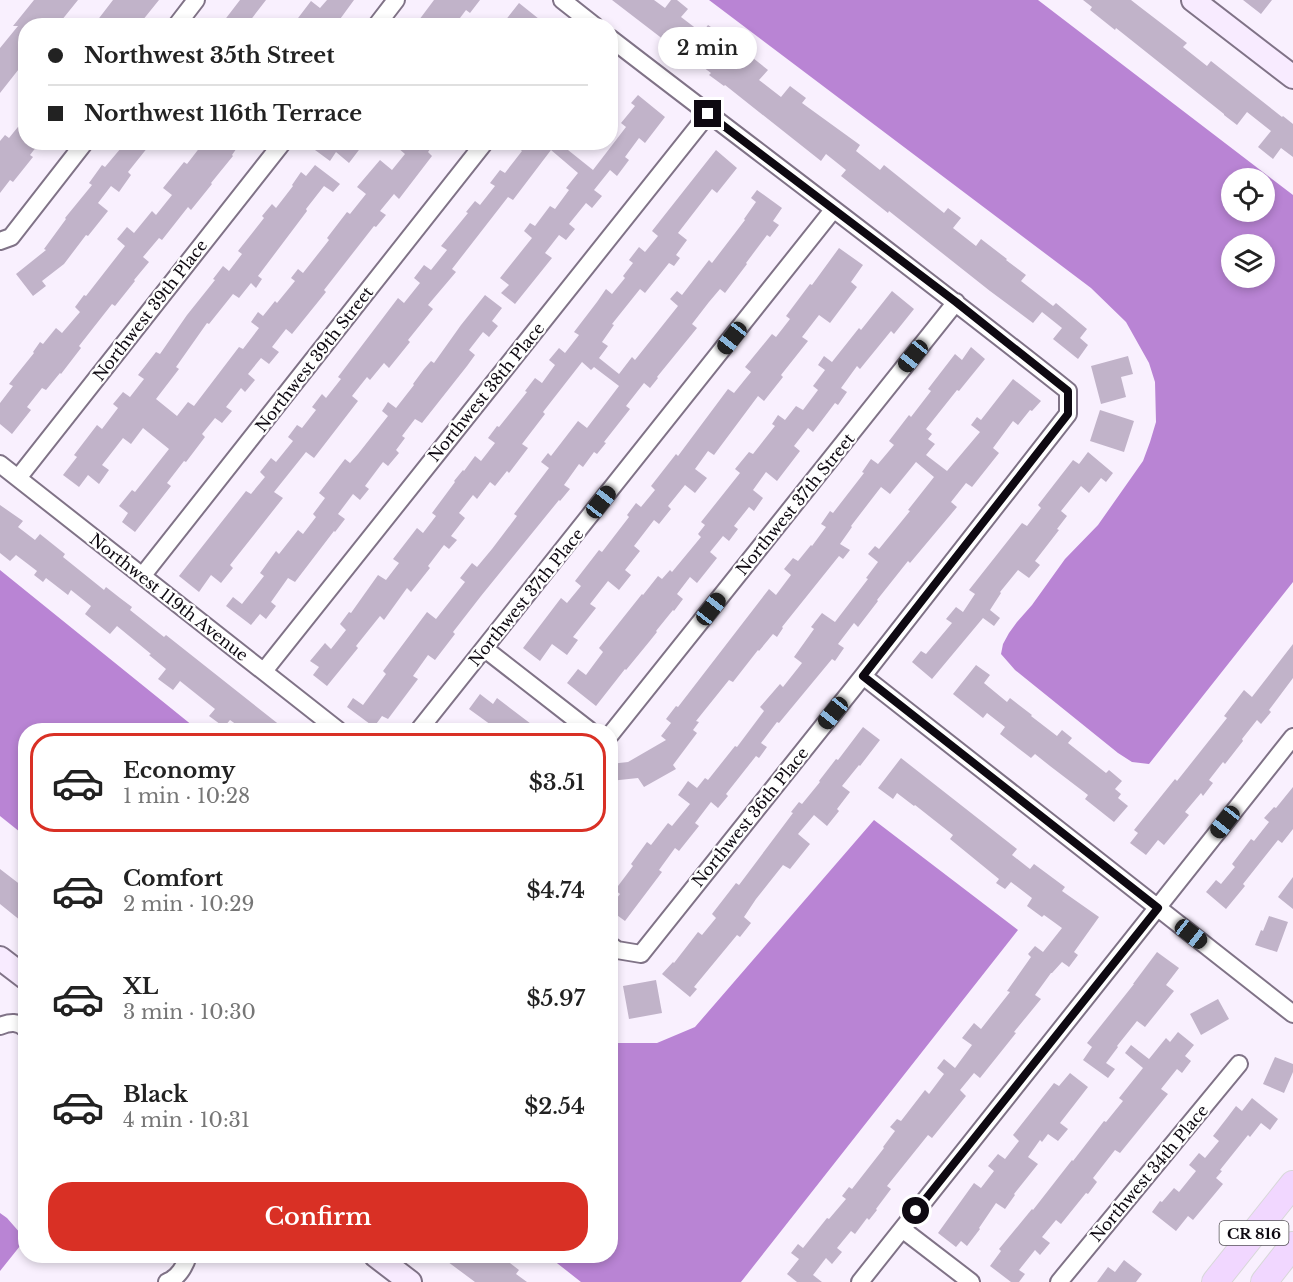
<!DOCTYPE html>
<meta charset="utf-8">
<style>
body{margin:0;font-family:"Libre Baskerville",serif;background:#f6f6f6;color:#222;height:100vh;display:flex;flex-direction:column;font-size:22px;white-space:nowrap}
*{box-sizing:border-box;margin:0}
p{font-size:20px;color:#767676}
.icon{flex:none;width:33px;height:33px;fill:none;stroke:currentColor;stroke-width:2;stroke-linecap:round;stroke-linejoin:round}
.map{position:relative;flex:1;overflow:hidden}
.side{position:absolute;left:18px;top:723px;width:600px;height:540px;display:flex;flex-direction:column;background:#fff;border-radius:24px;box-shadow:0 3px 9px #0003}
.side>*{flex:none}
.banner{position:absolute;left:18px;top:18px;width:600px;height:132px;border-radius:24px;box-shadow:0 3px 9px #0003;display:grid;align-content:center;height:132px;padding:0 30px;background:#fff}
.buttons{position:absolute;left:1221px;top:168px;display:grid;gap:12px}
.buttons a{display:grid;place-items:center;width:54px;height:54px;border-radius:50%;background:#fff;box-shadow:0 3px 9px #0003;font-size:30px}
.end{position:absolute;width:27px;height:27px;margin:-14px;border:8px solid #0e0911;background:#fff;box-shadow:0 0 0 3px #fff}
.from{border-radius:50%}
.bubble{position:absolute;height:42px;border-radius:21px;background:#fff;box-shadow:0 3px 9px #0003;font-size:20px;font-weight:600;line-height:42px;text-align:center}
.car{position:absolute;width:18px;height:36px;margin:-18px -9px;border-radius:8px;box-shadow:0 0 4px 2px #0007;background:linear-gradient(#222 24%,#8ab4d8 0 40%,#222 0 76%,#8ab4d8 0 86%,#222 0)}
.banner b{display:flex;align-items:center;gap:21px;height:57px;font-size:22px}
.banner b+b{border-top:2px solid #e0e0e0}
.banner i{width:15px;height:15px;background:#222}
ul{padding:10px 0 0;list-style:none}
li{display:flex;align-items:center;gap:18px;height:99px;margin:0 12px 9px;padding:0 18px;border:3px solid transparent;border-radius:24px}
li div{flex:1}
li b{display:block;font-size:22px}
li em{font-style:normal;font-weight:600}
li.selected{border-color:#d93025}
li>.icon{width:54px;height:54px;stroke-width:1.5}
.button{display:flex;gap:12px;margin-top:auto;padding:12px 30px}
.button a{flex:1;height:69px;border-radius:24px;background:#d93025;color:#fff;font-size:24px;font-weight:600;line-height:69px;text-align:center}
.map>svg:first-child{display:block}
.water{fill:#b984d4;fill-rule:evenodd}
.building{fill:#c1b3c9}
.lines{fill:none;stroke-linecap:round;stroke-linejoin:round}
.street-casing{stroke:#807387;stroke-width:20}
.secondary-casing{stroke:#807387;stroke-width:26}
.primary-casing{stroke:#d8d8d9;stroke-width:28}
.street{stroke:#fff;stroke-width:16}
.secondary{stroke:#f8ebff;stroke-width:22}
.primary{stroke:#f1d7ff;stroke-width:26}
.route{stroke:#0e0911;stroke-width:8}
.labels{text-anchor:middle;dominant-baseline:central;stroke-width:4.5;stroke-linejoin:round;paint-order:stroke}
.shield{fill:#fff;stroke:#565358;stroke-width:1.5}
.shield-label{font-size:15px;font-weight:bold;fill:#0e0911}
.street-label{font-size:16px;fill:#0e0911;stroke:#fff}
</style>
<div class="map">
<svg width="1293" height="1282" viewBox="0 0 1293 1282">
<rect width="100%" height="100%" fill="#f9f0fe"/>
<path class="water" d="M709 0H1038L1293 195V582L1149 764 1132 762 1118 753 1015 670 1001 654 1003 644 1009 633 1017 622 1032 605 1065 559 1098 525 1143 461 1150 442 1156 422 1155 382 1149 363 1126 322 1091 288ZM1264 178V212H1232V178ZM1232 244H1264V278H1232Z
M0 570 198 730H26L25 836 0 816Z
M874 820 1018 930 741 1282H581L548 1256H610L611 1043H657L695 1027Z
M0 1213 7 1218 21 1234 20 1246 0 1271Z"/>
<path class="building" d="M34 0H78L57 26H26V60L0 93V48L18 26H13Z
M113 0H159L138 26H93Z
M240 0H266L246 26H220Z
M327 0H354L335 26H292L311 1 320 8Z
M434 0H480L470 13 466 10 454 26H426L419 20Z
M612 0H654L665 8 671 0H677L688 9 681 17 702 33 708 25 717 31 713 35 749 63 753 58 768 70 759 80 781 97 790 86 806 98 802 103 860 145 856 151 880 170 884 165 944 213 948 208 961 218 953 228 976 246 981 239 1007 259 1006 260 1026 275 1021 281 1053 306 1056 303 1087 329 1080 338 1088 345 1078 359 1053 339 1062 328 1042 312 1033 323 990 291 889 211 888 213 841 176 846 170 826 154 821 161 725 85 724 86 709 75 711 73 699 64 703 60 686 47 681 53Z
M1083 0H1131L1140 7 1187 43 1183 47 1207 66 1211 61 1282 117 1283 116 1293 124V157L1281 148 1273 159 1258 147 1271 131 1247 112 1237 125 1224 115V114L1116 28 1115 30 1090 10 1092 7Z
M1243 0H1272L1261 14Z
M519 3 539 19 533 26H501Z
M638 95 665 117 645 143 639 138 625 157 629 160 617 176 610 170 594 190 602 196 592 208 586 203 569 224 575 229 566 240 559 235 545 253 552 258 515 304 501 293 509 285 500 278 532 238 524 231 530 223 535 226 550 206 555 209 569 190 566 188 578 173 551 150 513 200 508 197 452 269 456 272 428 305 433 309 408 340 410 342 389 368 384 363 370 380 367 377 352 396 358 401 314 458 306 452 274 492 283 498 230 565 233 568 221 583 211 575 199 592 179 576 246 491 251 494 265 477 260 472 271 458 276 462 293 441 288 437 297 425 302 428 316 410 312 407 322 394 326 398 341 379 338 377 398 298 404 303 420 283 414 278 424 265 431 270 447 250 441 246 468 213 466 212 475 201 480 205 495 186 490 183 500 170 505 173 522 151 511 142H558L593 170 626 127 621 123 635 106 631 103Z
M26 117V142H40L30 155 33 157 13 182 10 180 0 193V141L5 135 9 138Z
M126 142H152L128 172 131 175 119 192 111 186 98 203 108 211 88 236 86 235 64 264 42 281 46 286 33 296 16 274 46 250 44 249 66 219 65 218 92 185 89 183 102 165 105 167Z
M204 142H241L232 155 233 156 211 183 212 184 191 210 188 207 162 240 159 238 143 257 149 262 134 280 135 281 115 306 112 304 79 346 81 348 61 374 60 373 46 390 42 388 27 407 31 410 12 434 0 424V403L13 386 9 384 34 353 33 352 40 342 43 344 56 328 62 333 80 312 75 307 84 295 86 296 125 246 117 239 127 227 134 233 152 211 156 215 172 195 163 188 184 162 187 164Z
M321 142H365L349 163 336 152 330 161 315 150Z
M391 142H435L428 152 432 156 399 199 394 194 380 211 386 215 376 227 374 226 324 290 326 292 292 334 286 329 272 347 279 352 269 364 261 358 248 374 255 380 245 392 241 388 226 407 232 411 222 423 215 418 202 434 205 437 186 462 184 461 167 483 171 486 135 532 122 522 128 513 119 506 132 490 135 492 169 449 143 428 131 444 123 438 102 465 109 470 99 484 88 475 79 487 63 475 77 457 74 455 97 425 102 429 118 408 113 404 123 392 130 397 144 379 138 375 156 352 160 354 187 315 215 280 213 279 223 266 229 271 242 254 238 251 264 218 262 216 272 204 276 208 293 186 292 185 301 172 306 176 315 165 340 184 333 192 324 186 306 209 307 211 258 276 262 279 256 288 251 283 239 298 233 294 209 324 207 323 176 367 179 369 156 399 177 416 188 402 194 406 239 347 243 349 259 328 251 322 258 312 263 316 275 301 277 303 295 281 291 278 298 269 303 273 329 240 327 238 347 212 350 214 366 194 357 187 380 160 392 170 405 154Z
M716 150 737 168 717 193 712 189 678 233 687 240 676 255 680 258 674 266 669 263 645 293 640 289 612 324 614 325 602 342 608 346 599 358 619 374 632 357 635 360 678 306 670 299 677 291 682 295 709 260 712 263 745 220 744 219 756 202 751 198 757 190 782 208 773 221 779 225 770 237 767 235 746 263 747 264 725 293 720 289 709 302 692 324 697 328 657 377 658 378 650 388 644 383 626 406 630 409 604 442 606 443 597 454 594 452 583 467 579 464 564 485 570 489 560 501 559 500 481 596 453 632 455 634 435 660 428 655 413 676 418 679 388 719 382 716 374 727 347 707 353 698 363 705 386 674 383 671 427 612 436 619 465 582 460 578 472 563 477 567 492 549 517 516 514 514 549 468 541 462 548 453 551 456 578 421 587 428 619 386 594 367 591 370 582 362 543 412 545 414 522 444 528 448 509 473 507 471 495 486 490 482 477 499 473 495 459 513 465 518 451 536 457 540 449 549 444 545 428 566 430 568 411 592 407 588 384 620 380 616 356 646 358 648 327 686 313 675 319 667 310 661 325 643 331 649 346 630 340 624 349 612 351 613 378 575 386 580 399 563 393 559 417 528 423 533 436 516 432 513 455 482 454 481 463 470 464 471 475 456 481 461 495 443 488 438 497 426 499 427 527 392 525 391 535 378 542 383 555 365 549 360 559 348 565 353 579 335 574 332 597 302 606 289 612 294 625 278 623 276 633 263 629 260 639 247 645 252 658 236 652 231Z
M839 248 863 265 851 282 857 287 830 323 819 315 802 337 808 341 781 375 783 377 764 401 758 396 714 455 708 451 695 469 707 478 695 493 685 485 668 506 671 509 659 524 654 520 634 546 640 551 625 570 631 575 619 590 608 581 590 604 596 608 573 637 578 640 567 655 552 644 540 661 523 648 561 598 567 603 581 586 575 581 599 550 602 552 629 517 627 515 636 503 641 507 655 490 651 486 676 454 678 456 728 389 734 393 751 372 745 367 772 334 776 337 790 319 786 316 810 284 812 285Z
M892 291 914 309 894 334 891 331 860 369 857 366 841 388 847 392 838 405 835 403 813 432 808 428 794 446 800 451 777 481 766 472 753 490 763 498 754 511 749 507 734 526 738 529 729 541 723 536 710 552 717 558 697 583 690 577 677 594 683 599 674 611 673 610 656 631 657 632 649 642 626 670 625 669 596 706 567 683 578 669 586 675 603 652 599 648 642 594 643 595 658 576 662 579 670 570 672 572 701 537 698 534 705 525 701 522 740 473 735 469 749 452 753 454 775 426 772 424 778 415 785 420 796 406 803 410 818 390 813 386 825 370 818 365 824 356 832 362 859 328 861 330Z
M485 295 502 308 492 321 498 326 489 337 483 332 469 350 475 355 467 366 422 423 415 419 402 436 405 438 396 450 399 453 388 466 383 462 365 486 369 489 360 500 353 494 338 514 345 519 335 532 334 531 295 582 288 578 271 602 276 606 266 619 260 614 251 625 226 606 233 597 242 604 264 576 260 573 276 551 279 554 298 530 303 534 316 517 313 514 325 498 319 493 345 459 350 463 358 454 388 416 382 411 388 402 396 408 414 385 413 384 424 369 431 361 434 363 461 325Z
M971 347 985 359 959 391 957 390 926 429 932 434 928 439 935 444 926 455 947 471 980 432 971 425 977 417 981 420 1013 379 1041 401 1032 411 1030 410 1018 425 1013 421 993 448 999 453 972 487 966 483 951 502 957 507 910 563 908 561 877 600 878 601 858 627 854 623 838 644 844 648 835 661 832 659 779 723 777 722 761 743 767 747 759 758 756 756 726 794 728 796 718 808 711 802 695 823 699 826 679 851 675 848 659 870 662 872 625 921 610 910V907L620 894 615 890 633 866 631 864 647 842 651 845 668 823 672 826 690 804 678 795 688 781 697 788 705 778 708 780 735 746 737 747 764 711 760 707 780 684 783 687 802 663 794 657 814 629 811 627 822 613 835 622 868 579 866 578 878 562 868 554 875 546 879 549 910 511 908 510 934 477 916 462 890 494 881 487 851 526 852 527 840 544 850 550 843 559 839 556 782 627 783 628 777 637 773 634 759 651 758 650 733 682 729 680 696 721 699 722 693 730 697 733 673 765 676 769 644 787 638 778 610 781V764L628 762 666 740 661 736 671 723 666 719 676 706 678 707 769 589 776 595 791 575 784 569 793 558 798 561 811 545 812 546 826 527 821 524 830 511 833 513 864 473 862 472 871 459 878 464 894 445 889 441 909 415 911 417 931 391 928 389 955 354 962 360Z
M1128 356 1133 374 1121 377 1126 397 1101 404 1091 366Z
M1100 410 1134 421 1124 452 1090 441Z
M1088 452 1113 473 1106 482 1101 478 1089 493 1081 486 1061 511 1067 516 1057 529 1059 530 1035 561 1040 565 1029 578 1018 570 1000 592 1001 593 990 610 1000 618 994 626 983 618 932 679 912 662 921 651 926 654 952 623 946 619 956 607 963 612 975 594 969 590 1022 523 1027 526 1041 508 1038 505 1073 460 1079 464Z
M0 505 23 521 18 527 35 540 40 534 65 554 63 557 104 590 106 587 120 598 132 607 130 610 164 637 166 635 286 730H258L252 726 249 730H244L230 720 224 727 209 716 215 709 180 681 173 690 158 679 166 669 149 655 151 654 117 626 110 634 85 614 91 606 71 590 68 595 46 578 43 582 34 575 37 571 16 555 10 561 0 553Z
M1293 644V678L1269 710 1271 712 1261 724 1257 720 1242 739 1243 741 1225 764 1223 762 1209 780 1213 783 1203 796 1201 793 1185 812 1189 815 1164 845 1158 840 1146 855 1130 843 1138 833 1134 830 1175 779 1177 781 1227 718 1224 716 1244 690 1252 697Z
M976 665 990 675 984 683 1007 702 1010 698 1032 715 1031 716 1057 736 1062 730 1072 738 1068 743 1106 773 1109 770 1122 781 1115 789 1121 794 1118 798 1128 806 1114 822 1085 799 1088 795 1050 766 1035 754 1031 758 1000 734 1005 727 987 713 983 718 953 694Z
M480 694 493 704 497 698 539 730H498L469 709Z
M863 727 880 740 860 766 859 765 842 786 850 792 837 809 839 811 827 826 814 815 798 834 810 844 790 869 783 865 756 899 744 917 751 923 740 937 737 935 694 987 697 989 690 997 662 974 673 962 674 963 698 932 702 935 716 918 712 914 736 883 739 885 793 813 791 812 799 802 802 804 820 782 819 781 836 759 838 760Z
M901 758 1017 849 1012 855 1030 869 1034 864 1065 887 1062 891 1099 917 1074 952 1078 955 1069 967 1062 962 1052 973H1051L1035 995 1041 999 1014 1032 1016 1033 980 1078 974 1073 960 1090 966 1096 932 1138 928 1135 887 1186 891 1189 876 1209 877 1210 869 1220 867 1218 855 1234 851 1231 837 1248 842 1252 832 1264 826 1258 813 1275 822 1282H797L787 1274 799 1259 791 1253 798 1244 803 1248 827 1218 829 1219 846 1199 842 1196 849 1187 852 1189 884 1148 883 1147 895 1131 890 1127 897 1119 901 1121 925 1090 929 1094 944 1074 937 1068 944 1059 955 1068 972 1045 962 1038 974 1023 981 1029 1010 992 1007 991 1031 957 1028 954 1035 946 1043 952 1062 928 1044 915 1042 917 1027 906 1032 898 1011 882 1005 889 996 883 999 879 950 839 953 835 915 805 914 806 897 793 893 799 878 788Z
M1293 787V829L1282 843 1278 840 1243 884 1245 886 1226 909 1206 892 1216 880 1221 884 1235 867 1232 864 1251 839 1254 841 1269 822 1264 818 1274 807 1276 808Z
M0 869 26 889V925L0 904Z
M1293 877V909L1278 897Z
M1269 916 1288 922 1277 952 1255 945 1261 930 1263 931Z
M1157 952 1179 968 1166 985 1174 991 1145 1027 1137 1021 1117 1046 1118 1047 1106 1063 1115 1069 1108 1078 1083 1060 1092 1047 1087 1043 1134 984H1133Z
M656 980 662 1013 629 1019 623 986Z
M1218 999 1229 1019 1201 1035 1190 1014Z
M1178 1032 1194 1045 1185 1056 1191 1061 1182 1073 1177 1069 1161 1089 1168 1094 1159 1105 1120 1153 1115 1150 1093 1178 1097 1182 1088 1194 1086 1193 1061 1224 1056 1220 1042 1237 1050 1243 1040 1255 1035 1250 1019 1270 1025 1274 1019 1282H1011L990 1266 1001 1251 999 1249 1032 1209 1033 1210 1072 1160 1073 1161 1104 1121 1106 1122 1123 1101 1119 1098 1143 1068 1125 1053 1131 1045 1149 1059 1166 1038 1170 1042Z
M1275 1057 1293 1064V1072L1284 1093 1263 1084Z
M1070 1073 1088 1087 1060 1123 1068 1129 1058 1141 1048 1134 1042 1142 1040 1140 1028 1157 1038 1164 1014 1194 1015 1195 1005 1209 996 1203 979 1228 980 1229 967 1246 961 1241 956 1247 938 1233 974 1183 981 1188 994 1171 988 1166 998 1154 1005 1159 1019 1141 1013 1135 1054 1083 1059 1086Z
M1252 1098 1278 1119 1270 1130 1261 1123 1250 1137 1248 1135 1220 1170 1222 1171 1216 1178 1223 1184 1193 1220 1188 1216 1176 1231 1152 1212 1160 1201 1162 1202 1174 1188 1179 1192 1196 1171 1189 1165 1199 1153 1205 1158 1219 1141 1213 1136 1227 1118 1236 1106 1242 1111Z
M440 1256H501L519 1270 516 1274 527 1282H475Z
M1124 1260 1142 1274 1136 1282H1097L1108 1267 1115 1272Z"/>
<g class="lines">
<defs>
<path id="street" d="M562 0 595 26
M176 26 196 0
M376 26 396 0
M610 38C763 156 917 271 1068 391V414L863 676 641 954 617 950 610 945
M0 241 11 237 85 142
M0 464 338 730
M18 478 283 142
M143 575 485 142
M485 649 589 730
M264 671 708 114
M863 676 1293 1014
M419 730 833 210
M610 735 956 302
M0 1026C10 1022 18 1021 26 1029
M902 1229 971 1282
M167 1282C178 1278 185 1266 188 1256
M860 1282 1293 737
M1059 1282 1239 1064"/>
<path id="secondary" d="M1193 0 1293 77
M0 958 26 978
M376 1256 410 1282"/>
<path id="primary" d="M1215 1282 1293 1184
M1264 1282 1293 1245"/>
</defs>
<use href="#street" class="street-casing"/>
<use href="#secondary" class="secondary-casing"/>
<use href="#primary" class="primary-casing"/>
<use href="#street" class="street"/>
<use href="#secondary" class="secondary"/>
<use href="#primary" class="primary"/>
</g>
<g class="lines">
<path class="route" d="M708 114 956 302 1068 391V414L863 676 1158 908 916 1211"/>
</g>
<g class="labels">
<rect class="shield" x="1219.5" y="1221" width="69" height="24" rx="4.5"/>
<g class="shield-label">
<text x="1254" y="1233">CR 816</text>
</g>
<g class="street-label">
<text transform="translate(150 310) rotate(-52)">Northwest 39th Place</text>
<text transform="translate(314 359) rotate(-52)">Northwest 39th Street</text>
<text transform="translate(486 392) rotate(-51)">Northwest 38th Place</text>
<text transform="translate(795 504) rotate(-51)">Northwest 37th Street</text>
<text transform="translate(169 597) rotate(38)">Northwest 119th Avenue</text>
<text transform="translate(526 597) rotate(-51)">Northwest 37th Place</text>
<text transform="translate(750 817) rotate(-51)">Northwest 36th Place</text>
<text transform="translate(1149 1173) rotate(-50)">Northwest 34th Place</text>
</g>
</g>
</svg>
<div class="buttons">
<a><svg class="icon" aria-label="locate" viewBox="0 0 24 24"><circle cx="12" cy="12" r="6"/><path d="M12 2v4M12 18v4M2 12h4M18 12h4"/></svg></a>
<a><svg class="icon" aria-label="layers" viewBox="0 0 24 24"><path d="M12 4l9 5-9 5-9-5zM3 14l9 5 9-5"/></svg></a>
</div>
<i class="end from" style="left:916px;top:1211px"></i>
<i class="end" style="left:708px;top:114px"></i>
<div class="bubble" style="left:658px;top:27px;width:99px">2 min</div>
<i class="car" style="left:732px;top:338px;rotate:218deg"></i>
<i class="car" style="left:913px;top:356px;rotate:219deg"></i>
<i class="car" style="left:601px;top:502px;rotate:38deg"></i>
<i class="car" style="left:711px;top:609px;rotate:38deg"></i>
<i class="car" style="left:833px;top:713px;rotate:219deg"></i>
<i class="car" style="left:1225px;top:822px;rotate:218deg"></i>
<i class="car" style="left:1191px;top:934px;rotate:128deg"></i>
<div class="banner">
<b><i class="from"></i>Northwest 35th Street</b>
<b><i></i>Northwest 116th Terrace</b>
</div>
<section class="side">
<ul>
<li class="selected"><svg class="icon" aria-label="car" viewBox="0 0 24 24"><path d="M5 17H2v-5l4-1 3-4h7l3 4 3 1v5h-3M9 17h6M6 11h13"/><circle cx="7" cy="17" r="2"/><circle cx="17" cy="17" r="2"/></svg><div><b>Economy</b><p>1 min · 10:28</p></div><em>$3.51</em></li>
<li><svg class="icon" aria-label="car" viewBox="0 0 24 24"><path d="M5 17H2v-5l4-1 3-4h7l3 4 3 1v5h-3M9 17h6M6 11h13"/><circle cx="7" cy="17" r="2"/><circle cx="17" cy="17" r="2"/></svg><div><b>Comfort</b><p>2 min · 10:29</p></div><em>$4.74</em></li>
<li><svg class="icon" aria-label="car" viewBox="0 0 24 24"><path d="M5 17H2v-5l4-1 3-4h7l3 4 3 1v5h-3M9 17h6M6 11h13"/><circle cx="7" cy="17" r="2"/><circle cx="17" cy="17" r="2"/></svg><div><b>XL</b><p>3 min · 10:30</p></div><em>$5.97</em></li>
<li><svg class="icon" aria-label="car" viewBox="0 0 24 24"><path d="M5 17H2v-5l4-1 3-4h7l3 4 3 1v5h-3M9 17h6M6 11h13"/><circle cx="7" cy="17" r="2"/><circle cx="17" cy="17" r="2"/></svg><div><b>Black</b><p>4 min · 10:31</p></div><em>$2.54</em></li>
</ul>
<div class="button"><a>Confirm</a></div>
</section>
</div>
